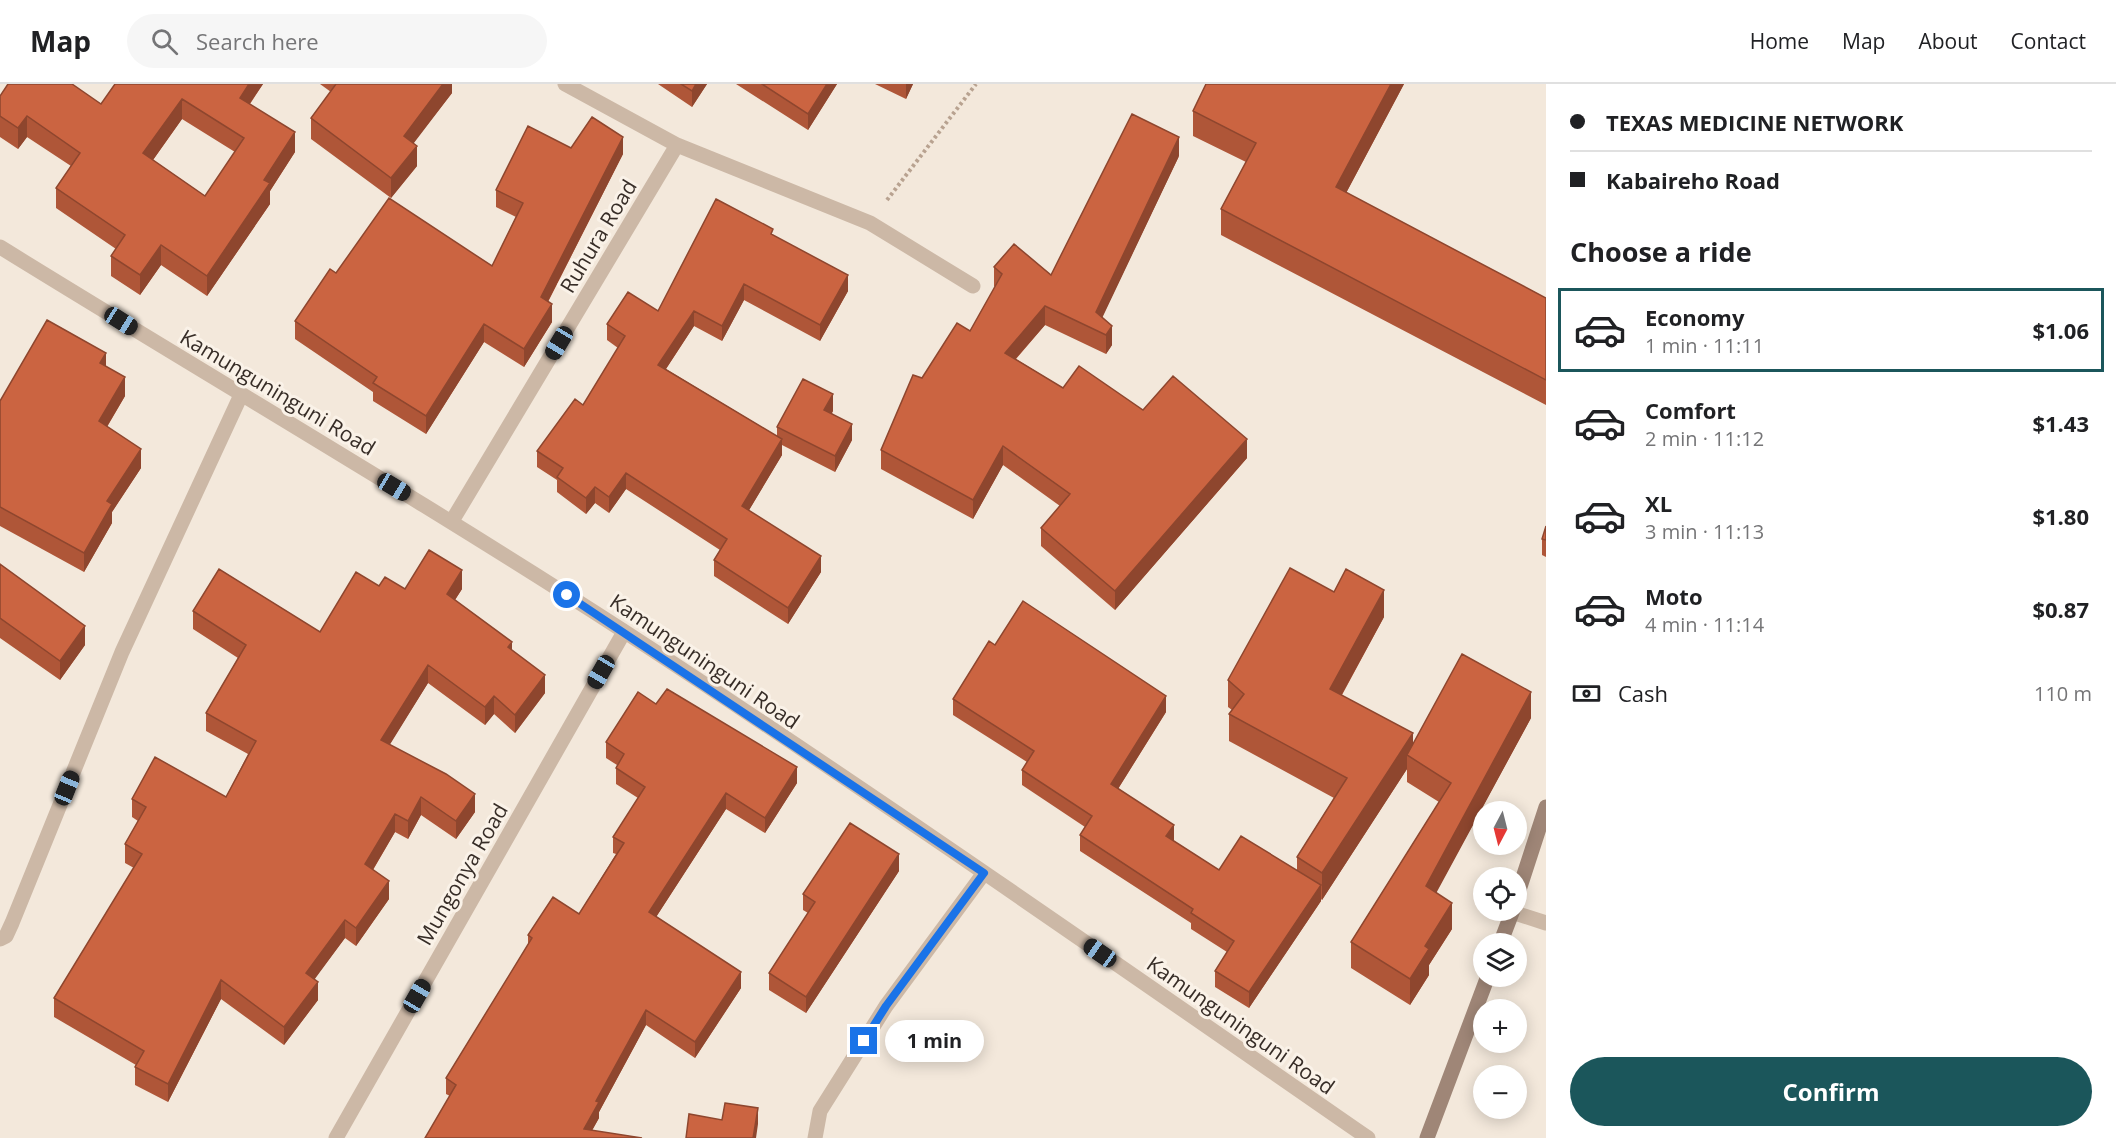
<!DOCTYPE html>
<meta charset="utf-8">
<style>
body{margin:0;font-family:"Open Sans",sans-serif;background:#f6f6f6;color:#202124;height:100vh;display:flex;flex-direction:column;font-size:22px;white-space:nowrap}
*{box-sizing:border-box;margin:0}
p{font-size:20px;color:#757577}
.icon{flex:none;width:33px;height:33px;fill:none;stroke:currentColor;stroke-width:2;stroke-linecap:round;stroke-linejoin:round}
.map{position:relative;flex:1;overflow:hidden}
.drawer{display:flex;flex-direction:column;background:#fff;width:570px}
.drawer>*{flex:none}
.banner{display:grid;align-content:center;height:132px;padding:0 24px;background:#fff}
.needle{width:39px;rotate:187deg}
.tools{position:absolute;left:1473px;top:717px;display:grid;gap:12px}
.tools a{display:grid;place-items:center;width:54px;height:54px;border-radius:50%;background:#fff;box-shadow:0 3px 15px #0003;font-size:30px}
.end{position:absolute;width:27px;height:27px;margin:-14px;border:8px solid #1a73e8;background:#fff;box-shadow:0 0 0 3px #fff}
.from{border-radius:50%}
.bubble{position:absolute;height:42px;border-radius:21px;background:#fff;box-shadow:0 3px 15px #0003;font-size:20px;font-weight:700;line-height:42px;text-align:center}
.car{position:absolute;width:18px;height:36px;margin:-18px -9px;border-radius:8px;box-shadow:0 0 4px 2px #0007;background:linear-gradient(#222 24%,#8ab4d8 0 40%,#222 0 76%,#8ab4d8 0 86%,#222 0)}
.banner b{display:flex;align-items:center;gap:21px;height:57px;font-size:22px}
.banner b+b{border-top:2px solid #e0e0e0}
.banner i{width:15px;height:15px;background:#202124}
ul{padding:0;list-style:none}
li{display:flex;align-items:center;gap:18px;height:84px;margin:0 12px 9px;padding:0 12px;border:3px solid transparent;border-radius:0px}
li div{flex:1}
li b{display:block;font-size:22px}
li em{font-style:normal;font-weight:700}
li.current{border-color:#1b565b}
li>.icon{width:54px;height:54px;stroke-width:1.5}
h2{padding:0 24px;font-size:27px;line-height:72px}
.pay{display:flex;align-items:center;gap:15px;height:66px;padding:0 24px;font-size:22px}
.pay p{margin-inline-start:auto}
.primary-button{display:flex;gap:12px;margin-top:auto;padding:12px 24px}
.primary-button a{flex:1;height:69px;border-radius:36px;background:#1b565b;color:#fff;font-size:24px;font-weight:700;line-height:69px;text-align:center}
header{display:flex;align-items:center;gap:36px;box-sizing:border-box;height:84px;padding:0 30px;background:#fff;border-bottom:2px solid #e0e0e0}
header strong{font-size:28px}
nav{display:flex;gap:33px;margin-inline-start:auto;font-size:21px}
.search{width:420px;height:54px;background:#f6f6f6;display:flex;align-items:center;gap:15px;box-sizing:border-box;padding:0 21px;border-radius:33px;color:#757577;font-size:22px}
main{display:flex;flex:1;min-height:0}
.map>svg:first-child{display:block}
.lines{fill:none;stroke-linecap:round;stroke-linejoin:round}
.path{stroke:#b8a290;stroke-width:4;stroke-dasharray:3 3;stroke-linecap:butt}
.street{stroke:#ccb8a6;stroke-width:15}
.secondary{stroke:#9f8677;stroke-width:15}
.wall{fill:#af5638;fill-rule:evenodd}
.shaded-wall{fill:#8e462e}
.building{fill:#cb6441;stroke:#8e462e;stroke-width:1.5;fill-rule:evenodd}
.route{stroke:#1a73e8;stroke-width:8}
.labels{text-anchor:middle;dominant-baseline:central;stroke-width:6;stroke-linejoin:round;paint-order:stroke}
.street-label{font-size:21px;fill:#372d27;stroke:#faf2e8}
</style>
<header>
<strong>Map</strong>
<div class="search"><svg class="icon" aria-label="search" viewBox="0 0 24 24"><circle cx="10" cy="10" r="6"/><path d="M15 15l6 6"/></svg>Search here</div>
<nav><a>Home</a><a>Map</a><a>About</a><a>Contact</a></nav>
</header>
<main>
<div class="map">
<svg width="1546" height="1054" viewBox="0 0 1546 1054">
<rect width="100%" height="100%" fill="#f3e8db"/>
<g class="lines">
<path class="path" d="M887 116 976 0"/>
<path class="street" d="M677 61 870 139 973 202
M0 163C207 291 418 414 622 546 874 710 1121 883 1368 1054
M452 437 677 61 565 0
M1512 828 1546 839
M0 855 6 852 12 839 122 568 241 311
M336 1054 624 548
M815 1054 820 1027 886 922 984 789"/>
<path class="secondary" d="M1516 815 1546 723
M1500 860 1513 826
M1427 1054 1488 892"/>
</g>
<path class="wall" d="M115 0H263L250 20 295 68 270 107V120L207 212 161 181 140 211 111 192V172L116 165 56 124V104L71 82 27 53 18 65 0 53V12L101 20ZM182 35 235 68 205 112 153 76Z
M320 0H452V9L413 59 417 82 391 114 311 55V34L331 8Z
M658 0H707L692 23Z
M736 0H837L808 46Z
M875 0H913L906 15Z
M1206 0H1404L1346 109 1546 214V321L1221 151V125L1246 78 1193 52V27Z
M571 64 623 70 548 218 552 238 524 283 484 258 426 350 373 317V308L295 255V237L336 189 492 182 516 133 496 123V106Z
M1179 72 1102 233 1112 261 1106 270 1045 241 1016 275 1063 304 1143 326 1247 374 1115 526 1041 462V444L1060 422 1003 381 973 435 881 385V366L970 247 995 203 994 202V183L1051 191Z
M773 151 848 207 820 257 744 216 722 257 694 242 666 285 777 352V343L833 327 832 329 852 356 835 388 782 361V371L749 426 821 488 788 540 714 492V476L720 466 626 405 609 429 595 419 586 430 557 408V396L537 383V367L583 321 618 264 607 256V240L658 227Z
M106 283 125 312 107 343 141 384 112 428V439L84 488 0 442V317Z
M1546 442V473L1542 471V455Z
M0 480 85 561 60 596 0 554Z
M379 502 405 505H462L455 516 512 566 545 609 515 649 494 630 485 641 428 599 389 661 475 728 456 755 421 731 408 755 395 748 373 786 389 815 356 862 345 854 314 895 318 916 284 961 221 915 168 1018 135 1001V983L136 981 54 933V914L134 784 125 779V760L138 737 132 733V715L226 713 248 670 206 647V629L238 574 193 545V527L320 548Z
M1334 508 1384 533 1342 611 1413 661 1531 634 1436 808 1452 845 1429 881V891L1410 921 1351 884V858L1439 718 1407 698V685L1322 816 1321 815V817L1249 924 1215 903V887L1227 868 1191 845V839L1080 767V751L1085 743 1022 701V686L1027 678 953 631V615L995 561 1166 628 1118 705 1174 757 1219 786H1297V773L1334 714 1229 657V630L1232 626 1228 623V596Z
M656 620 797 699 765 749 726 725 656 833 741 904 695 974 646 941 599 1028V1034L592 1046 425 1054 450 1012 446 1010V994L528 861V851L579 830 616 770 613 769V753L638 714 616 700V684L617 681 606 674V658Z
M899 787 806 929 769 906V889L808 829 803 826V810Z"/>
<path class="shaded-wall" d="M249 0H263L240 34V14Z
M443 0H452V9L404 72V52Z
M696 0H707L692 23V7Z
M827 0H837L808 46V30Z
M906 0H913L906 15Z
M1391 0H1404L1336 128V103Z
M182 15V35L143 90V69Z
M27 32V53L18 65V44Z
M295 48V68L270 107V120L207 212V192L264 96Z
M623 53V70L541 231V213Z
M1179 53V72L1096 247V228Z
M417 62V82L391 114V94Z
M161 161V181L140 211V191Z
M848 191V207L820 257V241Z
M744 200V216L722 257V242Z
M552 220V238L524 283V265Z
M1045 222V241L1005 287V269Z
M694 227V242L658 297V281Z
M484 240V258L426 350V332Z
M1112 242V261L1106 270V251Z
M106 269V288L100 279Z
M125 293V312L99 356V337Z
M833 310V327L824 342V326Z
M852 340V356L835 388V372Z
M782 355V371L742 438V422Z
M1247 355V374L1115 526V507Z
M1003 362V381L973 435V416Z
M141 365V384L112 428V439L84 488V469L107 417Z
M626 389V405L609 429V413Z
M595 403V419L586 430V414Z
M821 472V488L788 540V524Z
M462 486V505L447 528V510Z
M1384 506V533L1330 632V605Z
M85 542V561L60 596V577Z
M512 558V576L508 563Z
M428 581V599L381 675V656Z
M545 591V609L515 649V631Z
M1531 608V634L1426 828V802Z
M494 612V630L485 641V623Z
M1166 612V628L1111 716V700Z
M1413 649V675L1407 671V685L1322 816V789Z
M797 683V699L765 749V734Z
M726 709V725L649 844V828Z
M475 710V728L456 755V737Z
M421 713V731L408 755V737Z
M395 730V748L365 799V780Z
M1174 741V756L1166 768V752Z
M899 770V787L806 929V913Z
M389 797V815L356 862V844Z
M1321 801V817L1249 924V908Z
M1452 819V845L1429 881V891L1410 921V895L1425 862Z
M345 836V854L306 907V889Z
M741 888V904L695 974V958Z
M221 896V915L168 1018V1000Z
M318 898V916L284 961V943Z
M646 926V941L599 1028V1034L588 1054 584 1045 596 1017Z
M758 1024V1040L756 1054H753Z"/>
<path class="building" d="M8 0H72L101 20 115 0H249L240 14 295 48 264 96 270 99 207 192 161 161 140 191 111 172 125 151 56 104 80 69 27 32 18 44 0 32V12ZM182 15 244 54 205 112 143 69Z
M336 0H443L404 52 417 62 391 94 311 34Z
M681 0H696L692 7Z
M762 0H827L808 30Z
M1206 0H1391L1336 103 1546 214V296L1221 125 1256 59 1193 27Z
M1132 30 1179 53 1096 228 1112 242 1106 251 1045 222 1005 269 1063 304 1079 282 1143 326 1173 292 1247 355 1115 507 1041 444 1070 410 1003 362 973 416 881 366 913 291 922 294 957 239 970 247 1002 190 994 183 1014 160 1051 191Z
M592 33 623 53 541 213 552 220 524 265 484 240 426 332 373 299 377 293 295 237 330 185 336 189 389 114 492 182 523 119 496 106 528 42 571 64Z
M716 115 773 145 771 150 848 191 820 241 744 200 722 242 694 227 658 281 782 355 742 422 821 472 788 524 714 476 727 455 626 389 609 413 595 403 586 414 557 393 563 384 537 367 575 315 583 321 625 252 607 240 628 208 658 227Z
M47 236 106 269 100 279 125 293 99 337 141 365 107 417 112 420 84 469 0 423V317Z
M803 295 833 310 824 326 852 340 835 372 777 343Z
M1546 442V456L1542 455Z
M429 466 462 486 447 510 512 558 508 563 545 591 515 631 494 612 485 623 428 581 381 656 446 690 475 710 456 737 421 713 408 737 395 730 365 780 389 797 356 844 345 836 306 889 318 898 284 943 221 896 168 1000 135 983 144 967 54 914 142 770 125 760 146 723 132 715 155 673 226 713 256 657 206 629 246 561 193 527 219 485 320 548 356 488 379 502 385 493 405 505Z
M0 480 85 542 60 577 0 534Z
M1290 484 1334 508 1346 485 1384 506 1330 605 1413 649 1322 789 1297 773 1347 694 1229 630 1244 610 1228 596Z
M1023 517 1166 612 1111 700 1174 741 1166 752 1219 786 1241 752 1321 801 1249 908 1215 887 1234 857 1191 829 1193 825 1080 751 1092 732 1022 686 1034 667 953 615 989 557 995 561Z
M1462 570 1531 608 1426 802 1452 819 1425 862 1429 865 1410 895 1351 858 1451 699 1407 671Z
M667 605 797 683 765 734 726 709 649 828 741 888 695 958 646 926 596 1017 599 1018 584 1045 642 1054H425L456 1001 446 994 532 854 528 851 553 813 579 830 624 759 613 753 645 703 616 684 624 670 606 658 638 608 656 620Z
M850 739 899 770 806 913 769 889 815 818 803 810Z
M725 1019 758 1024 753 1054H686L689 1030 722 1036Z"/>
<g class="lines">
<path class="route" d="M567 511 984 789 886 922 864 957"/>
</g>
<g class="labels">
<g class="street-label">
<text transform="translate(598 152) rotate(-59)">Ruhura Road</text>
<text transform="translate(278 308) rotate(31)">Kamunguninguni Road</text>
<text transform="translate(705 577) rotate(34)">Kamunguninguni Road</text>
<text transform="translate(462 790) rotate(-60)">Mungonya Road</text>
<text transform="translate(1241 941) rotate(35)">Kamunguninguni Road</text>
</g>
</g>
</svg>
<div class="tools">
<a><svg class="needle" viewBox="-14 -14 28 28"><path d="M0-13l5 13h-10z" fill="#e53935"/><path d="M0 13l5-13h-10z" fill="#757577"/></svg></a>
<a><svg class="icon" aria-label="locate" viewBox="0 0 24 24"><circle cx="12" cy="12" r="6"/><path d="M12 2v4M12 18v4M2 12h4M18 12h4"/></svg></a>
<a><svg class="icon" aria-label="layers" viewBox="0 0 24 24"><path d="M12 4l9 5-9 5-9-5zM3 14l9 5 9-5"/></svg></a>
<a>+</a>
<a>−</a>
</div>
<i class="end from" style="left:567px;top:511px"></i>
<i class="end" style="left:864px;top:957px"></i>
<div class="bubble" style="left:885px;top:936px;width:99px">1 min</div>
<i class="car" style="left:121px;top:237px;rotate:122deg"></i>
<i class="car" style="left:559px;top:259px;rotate:211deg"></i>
<i class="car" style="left:394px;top:403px;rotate:121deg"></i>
<i class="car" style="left:601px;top:588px;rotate:210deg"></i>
<i class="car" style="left:67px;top:704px;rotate:22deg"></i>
<i class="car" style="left:1100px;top:869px;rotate:305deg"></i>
<i class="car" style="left:417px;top:912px;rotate:30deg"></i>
</div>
<section class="drawer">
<div class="banner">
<b><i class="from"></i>TEXAS MEDICINE NETWORK</b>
<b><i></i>Kabaireho Road</b>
</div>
<h2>Choose a ride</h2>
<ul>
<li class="current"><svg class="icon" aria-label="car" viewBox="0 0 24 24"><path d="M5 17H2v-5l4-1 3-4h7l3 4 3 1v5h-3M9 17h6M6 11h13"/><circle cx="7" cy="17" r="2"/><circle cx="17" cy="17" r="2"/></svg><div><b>Economy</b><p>1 min · 11:11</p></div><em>$1.06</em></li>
<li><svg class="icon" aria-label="car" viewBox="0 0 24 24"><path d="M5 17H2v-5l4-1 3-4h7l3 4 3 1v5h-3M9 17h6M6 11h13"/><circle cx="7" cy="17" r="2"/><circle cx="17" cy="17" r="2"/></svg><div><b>Comfort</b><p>2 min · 11:12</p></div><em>$1.43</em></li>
<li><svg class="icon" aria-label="car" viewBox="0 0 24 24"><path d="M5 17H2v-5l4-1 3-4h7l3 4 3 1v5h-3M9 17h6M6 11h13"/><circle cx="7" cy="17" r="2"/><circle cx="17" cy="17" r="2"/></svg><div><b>XL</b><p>3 min · 11:13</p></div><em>$1.80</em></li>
<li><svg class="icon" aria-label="car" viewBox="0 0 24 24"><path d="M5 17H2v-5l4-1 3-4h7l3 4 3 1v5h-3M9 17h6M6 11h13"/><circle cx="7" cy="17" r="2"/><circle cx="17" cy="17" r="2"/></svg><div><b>Moto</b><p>4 min · 11:14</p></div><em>$0.87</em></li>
</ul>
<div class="pay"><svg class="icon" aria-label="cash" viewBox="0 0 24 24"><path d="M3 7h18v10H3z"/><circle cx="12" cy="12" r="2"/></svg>Cash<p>110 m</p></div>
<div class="primary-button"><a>Confirm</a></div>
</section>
</main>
